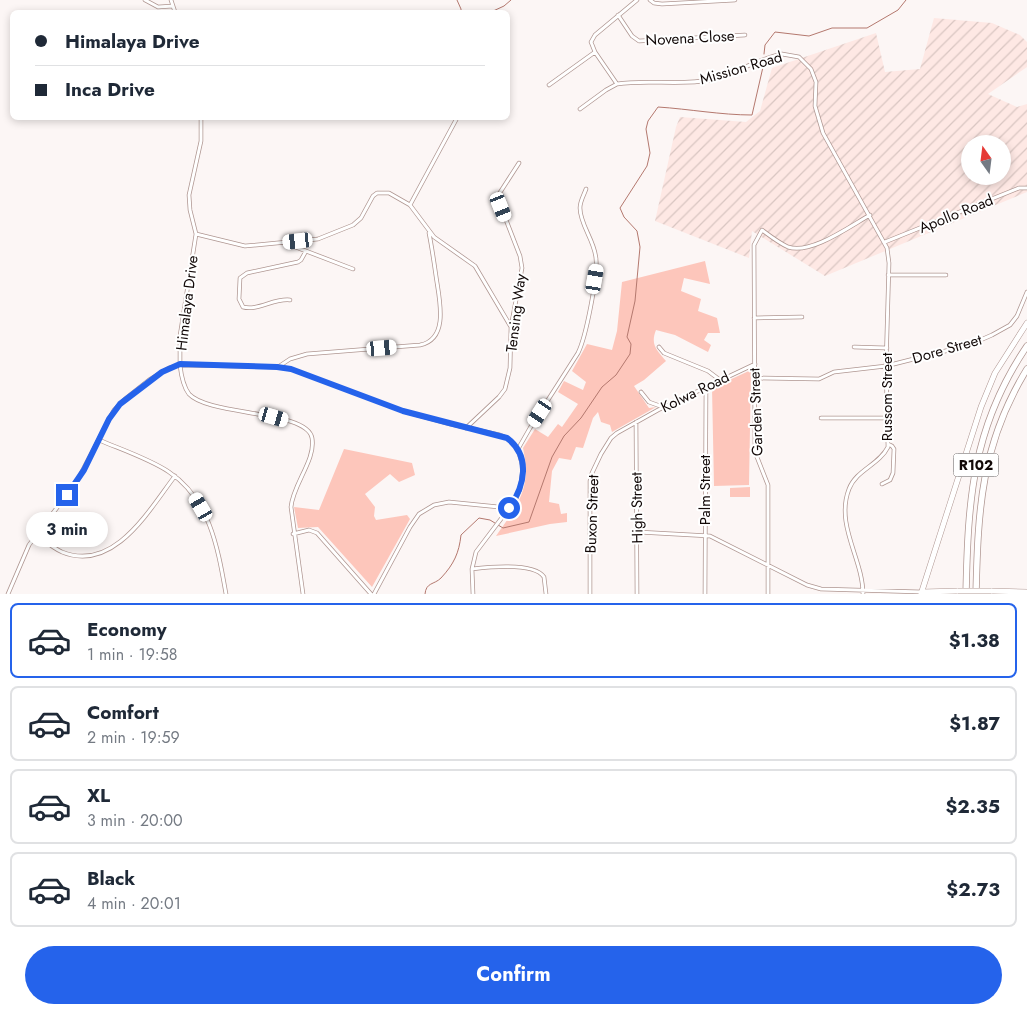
<!DOCTYPE html>
<meta charset="utf-8">
<style>
body{margin:0;font-family:Jost,sans-serif;background:#f2f2f3;color:#1f2937;height:100vh;display:flex;flex-direction:column;font-size:19px;white-space:nowrap}
*{box-sizing:border-box;margin:0}
p{font-size:16px;color:#747a83}
.icon{flex:none;width:28px;height:28px;fill:none;stroke:currentColor;stroke-width:2;stroke-linecap:round;stroke-linejoin:round}
.map{position:relative;height:594px;overflow:hidden}
.drawer{display:flex;flex-direction:column;background:#fff;flex:1}
.drawer>*{flex:none}
.hud{position:absolute;left:10px;top:10px;width:500px;height:110px;border-radius:8px;box-shadow:0 2px 8px #0003;display:grid;align-content:center;height:110px;padding:0 25px;background:#fff}
.needle{width:32px;rotate:346deg}
.controls{position:absolute;left:961px;top:135px;display:grid;gap:10px}
.controls a{display:grid;place-items:center;width:50px;height:50px;border-radius:50%;background:#fff;box-shadow:0 2px 8px #0003;font-size:25px}
.end{position:absolute;width:22px;height:22px;margin:-11px;border:6px solid #2563eb;background:#fff;box-shadow:0 0 0 2px #fff}
.from{border-radius:50%}
.bubble{position:absolute;height:35px;border-radius:18px;background:#fff;box-shadow:0 2px 8px #0003;font-size:16px;font-weight:700;line-height:35px;text-align:center}
.car{position:absolute;width:15px;height:30px;margin:-15px -8px;border-radius:6px;box-shadow:0 0 4px 1px #0007;background:linear-gradient(#fff 24%,#345 0 40%,#fff 0 76%,#345 0 86%,#fff 0)}
.hud b{display:flex;align-items:center;gap:18px;height:48px;font-size:19px}
.hud b+b{border-top:1px solid #e0e1e3}
.hud i{width:12px;height:12px;background:#1f2937}
ul{padding:9px 0 0;list-style:none}
li{display:flex;align-items:center;gap:15px;height:75px;margin:0 10px 8px;padding:0 15px;border:2px solid #e0e1e3;border-radius:8px}
li div{flex:1}
li b{display:block;font-size:19px}
li em{font-style:normal;font-weight:700}
li.current{border-color:#2563eb}
li>.icon{width:45px;height:45px;stroke-width:1.5}
.button{display:flex;gap:10px;margin-top:auto;padding:10px 25px}
.button a{flex:1;height:58px;border-radius:30px;background:#2563eb;color:#fff;font-size:20px;font-weight:700;line-height:58px;text-align:center}
.map>svg:first-child{display:block}
.industrial{fill:url(#industrial-furrows);fill-rule:evenodd}
.green{fill:#fdc6bb}
.lines{fill:none;stroke-linecap:round;stroke-linejoin:round}
.stream{stroke:#b4786e;stroke-width:1}
.street-casing{stroke:#af9691;stroke-width:4.5}
.secondary-casing{stroke:#af9691;stroke-width:6}
.primary-casing{stroke:#af9691;stroke-width:7}
.street{stroke:#fff;stroke-width:3}
.secondary{stroke:#fff;stroke-width:5}
.primary{stroke:#fff;stroke-width:5.5}
.secondary-bridge-casing{stroke:#af9691;stroke-width:6;stroke-linecap:butt}
.secondary-bridge{stroke:#fff;stroke-width:5}
.route{stroke:#2563eb;stroke-width:6}
.labels{text-anchor:middle;dominant-baseline:central;stroke-width:4;stroke-linejoin:round;paint-order:stroke}
.shield{fill:#fff;stroke:#595352;stroke-width:1}
.shield-label{font-size:14px;font-weight:bold;fill:#120908}
.street-label{font-size:15px;fill:#120908;stroke:#fff}
</style>
<div class="map">
<svg width="1027" height="594" viewBox="0 0 1027 594">
<defs>
<pattern id="industrial-furrows" width="10" height="10" patternUnits="userSpaceOnUse" patternTransform="scale(1.25)"><rect width="10" height="10" fill="#fee8e4"/><path d="M-1 1l2-2M0 10L10 0M9 11l2-2" fill="none" stroke="#d9c6c2"/></pattern>
</defs>
<rect width="100%" height="100%" fill="#fcf6f5"/>
<path class="industrial" d="M934 18 992 23 1020 35 1027 42V67L988 94 1017 107 1027 104V192L825 276 752 231 749 258 655 221 676 127 680 117 746 122 760 111 772 68 876 33 885 72 920 69ZM970 144H1002V176H970Z"/>
<path class="green" d="M705 261 710 284 684 278 681 291 701 299 698 311 717 318 720 333H708L704 340 711 345 708 352 675 335 656 330C650 345 657 350 666 361L644 380 634 386 649 408 656 407 612 432 610 425 601 422 598 412 593 418 583 448 576 447 571 460 559 458 552 471 549 502 559 504 561 514 567 513V522L550 524 496 536C518 504 532 489 523 448L535 429 548 437 558 424 562 427 578 404 558 392 564 381 583 390 586 382 572 371 587 344 612 350 617 331 622 282Z
M751 370 749 485 714 486 712 388Z
M344 449 412 463 415 475 399 482 390 474 365 494 375 507 374 516 376 520 407 515 410 519 372 587 318 527 298 528 294 507 319 510Z
M750 487V497H730V488Z"/>
<g class="lines">
<path class="stream" d="M457 0 461 9V12
M491 12 504 6 511 0
M764 54 765 45 775 32 809 36 832 28H867L898 10 906 0
M425 594C426 582 434 585 441 578 454 564 459 553 461 535L479 518 490 520 503 528 529 522 552 457 564 436 581 418 602 387 616 375 630 354 631 344 627 337 635 301 640 247 637 231 624 217 620 208 647 166 650 153 646 129 648 121 658 107C689 109 721 115 752 115L763 67"/>
<defs>
<path id="street" d="M145 0 158 7 173 6
M171 0 175 12
M637 0 595 35 591 42 595 52 617 84C648 79 679 86 710 80 735 74 757 59 782 54L799 57 811 69 816 82 815 106 823 133 887 248 889 263 886 366 888 447C879 465 856 470 849 489 835 525 863 559 863 594
M650 0 654 3 662 4 735 0
M618 15 632 36 639 41 745 35
M549 85 595 52
M580 109 606 90 617 84
M201 118V141L189 195 190 210 196 234 180 336V365L277 367 291 369 403 411 450 424 500 435 507 438 518 449 523 468 520 489 516 499 476 552 472 569 473 594
M410 205 457 118
M196 234 245 246 318 239 353 225 361 218 373 196 377 193H389L410 205 434 237 475 266 511 327
M885 242 1019 188H1027
M285 243 353 269
M888 275H946
M290 300C274 298 258 311 243 307L239 299 240 278 247 273 298 262 301 260 306 251
M754 318 802 317
M659 347 664 353 708 371 720 380
M854 347 887 348
M278 367 290 359 307 354 420 345C450 339 439 298 436 276 434 262 432 248 429 233
M755 378 819 379 834 372 886 366 969 345 992 335 1010 325 1017 316 1027 292
M641 392 649 402 660 406 662 408
M821 418H888
M636 422 637 594
M466 428 499 397 505 389 510 368 511 327 522 268 520 256 501 207 499 194 519 163
M99 440C120 449 150 459 169 472 210 499 218 549 226 594
M518 449 530 428 578 353C586 337 598 276 596 259 595 241 580 225 580 208 580 201 584 195 586 189
M882 484 890 480 893 473 894 449 892 446 888 444
M638 532 710 536 807 585 821 589 922 592
M293 534 309 530 317 533 371 594
M37 535C45 541 53 548 62 552 114 573 149 510 175 476
M472 569C489 567 534 562 544 577L546 594
M8 594 29 545 77 481 114 410 125 399 149 380 169 368 180 365C181 374 183 386 189 394 209 416 307 410 312 438 316 460 293 484 291 507L303 594
M374 594 410 527 419 514 434 505 449 502 509 508
M590 594V481L592 473 601 454 611 438 617 433 658 410 755 364
M705 594 706 387
M768 594V485L755 452 754 245 762 230C770 236 779 243 788 247 811 255 850 226 870 215"/>
<path id="secondary" d="M991 591 1027 592
M922 592 958 591
M921 594 981 407 995 373 1027 323"/>
<path id="primary" d="M966 594C968 500 972 427 1027 346
M976 594C978 509 981 444 1027 369"/>
</defs>
<use href="#street" class="street-casing"/>
<use href="#secondary" class="secondary-casing"/>
<use href="#primary" class="primary-casing"/>
<use href="#street" class="street"/>
<use href="#secondary" class="secondary"/>
<use href="#primary" class="primary"/>
<defs>
<path id="secondary-bridge" d="M958 591H991"/>
</defs>
<use href="#secondary-bridge" class="secondary-bridge-casing"/>
<use href="#secondary-bridge" class="secondary-bridge"/>
</g>
<g class="lines">
<path class="route" d="M67 495 84 470 109 419 120 404 162 372 180 364 277 367 291 369 403 411 507 438C531 456 525 486 509 508"/>
</g>
<g class="labels">
<rect class="shield" x="953.5" y="453.5" width="45" height="23" rx="4"/>
<g class="shield-label">
<text x="976" y="465">R102</text>
</g>
<g class="street-label">
<text transform="translate(690 38) rotate(-3)">Novena Close</text>
<text transform="translate(741 68) rotate(-16)">Mission Road</text>
<text transform="translate(956 214) rotate(-22)">Apollo Road</text>
<text transform="translate(187 303) rotate(-83)">Himalaya Drive</text>
<text transform="translate(516 313) rotate(-83)">Tensing Way</text>
<text transform="translate(947 349) rotate(-16)">Dore Street</text>
<text transform="translate(695 392) rotate(-26)">Kolwa Road</text>
<text transform="translate(887 397) rotate(-90)">Russom Street</text>
<text transform="translate(756 412) rotate(-92)">Garden Street</text>
<text transform="translate(705 490) rotate(-90)">Palm Street</text>
<text transform="translate(637 508) rotate(-91)">High Street</text>
<text transform="translate(592 514) rotate(-88)">Buxon Street</text>
</g>
</g>
</svg>
<div class="controls">
<a><svg class="needle" viewBox="-14 -14 28 28"><path d="M0-13l5 13h-10z" fill="#e53935"/><path d="M0 13l5-13h-10z" fill="#747a83"/></svg></a>
</div>
<i class="end from" style="left:509px;top:508px"></i>
<i class="end" style="left:67px;top:495px"></i>
<div class="bubble" style="left:26px;top:512px;width:82px">3 min</div>
<i class="car" style="left:501px;top:207px;rotate:158deg"></i>
<i class="car" style="left:298px;top:241px;rotate:264deg"></i>
<i class="car" style="left:595px;top:279px;rotate:10deg"></i>
<i class="car" style="left:382px;top:348px;rotate:85deg"></i>
<i class="car" style="left:540px;top:413px;rotate:213deg"></i>
<i class="car" style="left:274px;top:417px;rotate:106deg"></i>
<i class="car" style="left:201px;top:507px;rotate:330deg"></i>
<div class="hud">
<b><i class="from"></i>Himalaya Drive</b>
<b><i></i>Inca Drive</b>
</div>
</div>
<section class="drawer">
<ul>
<li class="current"><svg class="icon" aria-label="car" viewBox="0 0 24 24"><path d="M5 17H2v-5l4-1 3-4h7l3 4 3 1v5h-3M9 17h6M6 11h13"/><circle cx="7" cy="17" r="2"/><circle cx="17" cy="17" r="2"/></svg><div><b>Economy</b><p>1 min · 19:58</p></div><em>$1.38</em></li>
<li><svg class="icon" aria-label="car" viewBox="0 0 24 24"><path d="M5 17H2v-5l4-1 3-4h7l3 4 3 1v5h-3M9 17h6M6 11h13"/><circle cx="7" cy="17" r="2"/><circle cx="17" cy="17" r="2"/></svg><div><b>Comfort</b><p>2 min · 19:59</p></div><em>$1.87</em></li>
<li><svg class="icon" aria-label="car" viewBox="0 0 24 24"><path d="M5 17H2v-5l4-1 3-4h7l3 4 3 1v5h-3M9 17h6M6 11h13"/><circle cx="7" cy="17" r="2"/><circle cx="17" cy="17" r="2"/></svg><div><b>XL</b><p>3 min · 20:00</p></div><em>$2.35</em></li>
<li><svg class="icon" aria-label="car" viewBox="0 0 24 24"><path d="M5 17H2v-5l4-1 3-4h7l3 4 3 1v5h-3M9 17h6M6 11h13"/><circle cx="7" cy="17" r="2"/><circle cx="17" cy="17" r="2"/></svg><div><b>Black</b><p>4 min · 20:01</p></div><em>$2.73</em></li>
</ul>
<div class="button"><a>Confirm</a></div>
</section>
